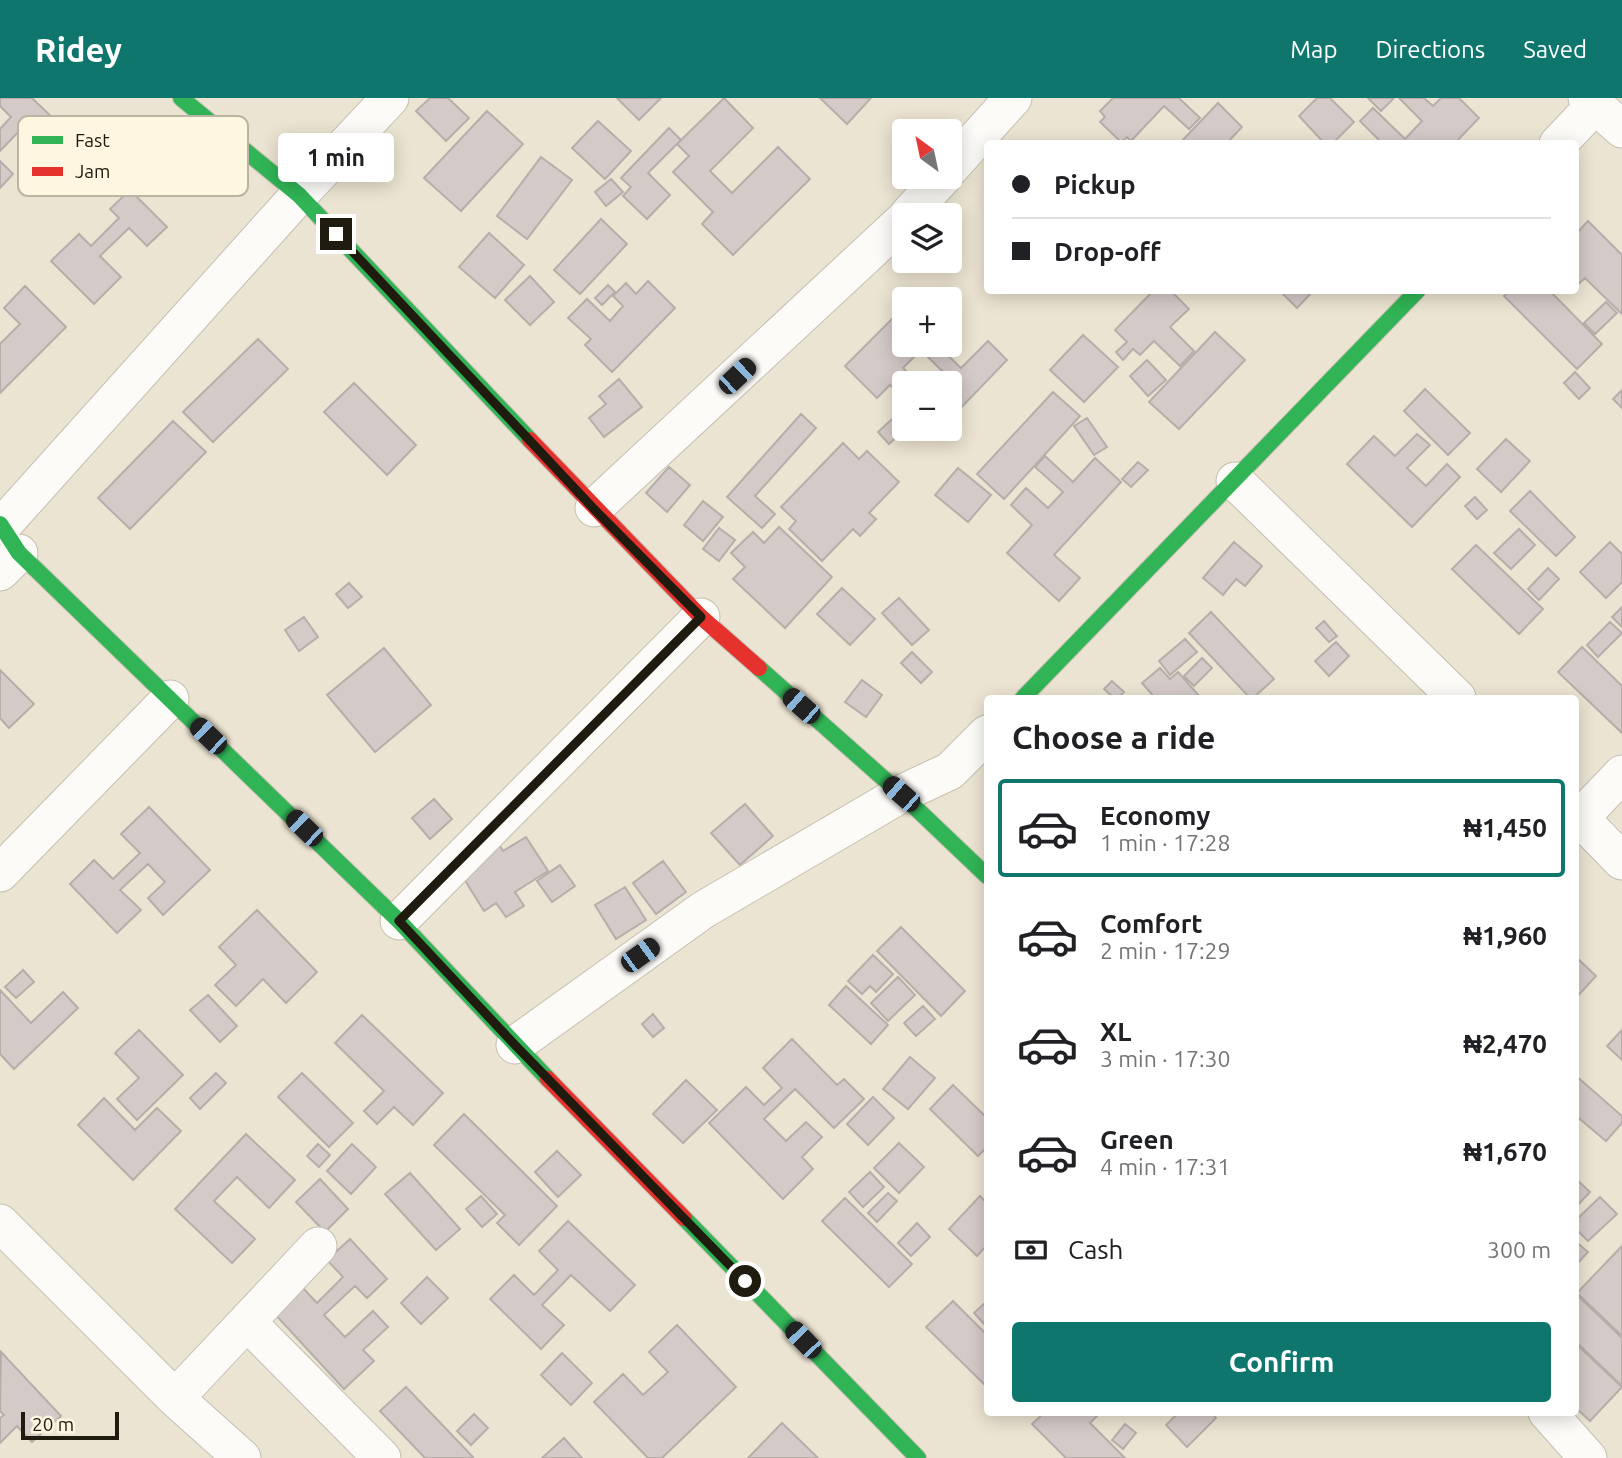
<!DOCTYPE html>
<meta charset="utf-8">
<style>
body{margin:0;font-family:Ubuntu,sans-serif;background:#f2f2f2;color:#202124;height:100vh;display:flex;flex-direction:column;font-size:26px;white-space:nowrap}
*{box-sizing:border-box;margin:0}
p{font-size:23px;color:#757577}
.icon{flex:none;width:38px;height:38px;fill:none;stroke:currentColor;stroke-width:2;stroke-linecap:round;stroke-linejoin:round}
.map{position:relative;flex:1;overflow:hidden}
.panel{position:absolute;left:984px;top:597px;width:595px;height:721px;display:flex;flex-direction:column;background:#fff;border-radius:7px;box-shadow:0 4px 18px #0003}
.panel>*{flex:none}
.guide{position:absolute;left:984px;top:42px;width:595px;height:154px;border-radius:7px;box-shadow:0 4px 18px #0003;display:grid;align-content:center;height:154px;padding:0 28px;background:#fff}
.needle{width:46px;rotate:327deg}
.fabs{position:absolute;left:892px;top:21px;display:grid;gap:14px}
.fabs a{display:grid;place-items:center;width:70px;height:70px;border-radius:7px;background:#fff;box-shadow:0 4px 18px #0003;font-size:35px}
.scale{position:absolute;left:21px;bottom:18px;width:98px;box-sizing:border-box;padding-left:7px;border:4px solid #201b0f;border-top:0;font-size:19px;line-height:24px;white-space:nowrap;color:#201b0f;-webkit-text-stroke:5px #fff6e2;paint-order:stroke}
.end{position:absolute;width:32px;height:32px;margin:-16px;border:9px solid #201b0f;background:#fff;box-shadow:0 0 0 4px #fff}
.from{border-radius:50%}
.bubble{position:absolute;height:49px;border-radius:7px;background:#fff;box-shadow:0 4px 18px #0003;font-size:23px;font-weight:700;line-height:49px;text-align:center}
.car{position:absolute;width:21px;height:42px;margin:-21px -10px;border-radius:9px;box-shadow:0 0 5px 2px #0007;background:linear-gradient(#222 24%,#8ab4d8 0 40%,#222 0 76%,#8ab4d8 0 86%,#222 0)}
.guide b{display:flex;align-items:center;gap:24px;height:66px;font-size:26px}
.guide b+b{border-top:2px solid #e0e0e0}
.guide i{width:18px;height:18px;background:#202124}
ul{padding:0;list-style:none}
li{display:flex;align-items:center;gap:21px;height:98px;margin:0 14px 10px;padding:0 14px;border:4px solid transparent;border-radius:7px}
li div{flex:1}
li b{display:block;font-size:26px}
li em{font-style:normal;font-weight:700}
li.on{border-color:#0f766e}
li>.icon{width:63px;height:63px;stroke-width:1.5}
h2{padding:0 28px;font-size:32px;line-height:84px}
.pay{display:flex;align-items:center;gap:18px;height:77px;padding:0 28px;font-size:26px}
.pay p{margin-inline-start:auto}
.primary-button{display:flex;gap:14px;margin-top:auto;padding:14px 28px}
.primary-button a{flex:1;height:80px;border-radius:7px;background:#0f766e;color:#fff;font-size:28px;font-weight:700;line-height:80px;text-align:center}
header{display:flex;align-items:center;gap:42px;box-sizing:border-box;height:98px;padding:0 35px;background:#0f766e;color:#fff}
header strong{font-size:33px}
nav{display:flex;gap:38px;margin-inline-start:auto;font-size:24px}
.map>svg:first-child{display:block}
.building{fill:#d4cac7;stroke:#b7aeaa;stroke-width:2}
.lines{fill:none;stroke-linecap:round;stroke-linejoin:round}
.street-casing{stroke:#c5bfb0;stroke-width:39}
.fast-casing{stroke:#c5bfb0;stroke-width:18}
.jam-casing{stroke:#c5bfb0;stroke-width:18}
.street{stroke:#fcfbf8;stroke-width:37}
.fast{stroke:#30b455;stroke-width:16}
.jam{stroke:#e5322d;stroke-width:16}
.route{stroke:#201b0f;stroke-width:9}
.key{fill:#fff6e2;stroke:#bcb4a3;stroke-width:2}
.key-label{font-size:19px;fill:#201b0f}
</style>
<header>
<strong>Ridey</strong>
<nav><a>Map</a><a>Directions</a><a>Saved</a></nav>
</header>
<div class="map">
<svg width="1622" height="1360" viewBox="0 0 1622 1360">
<rect width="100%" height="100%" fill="#ece4d2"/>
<path class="building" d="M0 0H32L58 25 38 44 23 29 0 53V31L11 19 0 8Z
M430 0H448L469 20 446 43 416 13Z
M617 0H661L639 22Z
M724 0 753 30 710 73 732 95 778 49 810 81 733 157 702 126 713 114 673 74 689 58 677 46Z
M820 0H871L847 26Z
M1113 0H1179L1200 20 1189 31 1164 8 1131 43 1127 39 1121 44 1100 24 1105 19 1100 13Z
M1317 0H1330L1354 24 1332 46H1325L1299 18Z
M1368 0H1394L1381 13Z
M1399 0H1424L1433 8 1441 0H1459L1479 20 1454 46H1383L1360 23 1373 10 1405 41 1422 23Z
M1218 5 1242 29 1226 46H1179Z
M487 13 523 46 461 113 424 80Z
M598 23 631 53 605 81 572 50Z
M669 30 681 42 648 75 670 97 647 121 623 98 631 89 621 80Z
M541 59 572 82 527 141 497 118Z
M0 63 13 76 0 90Z
M611 81 623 94 606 108 595 94Z
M130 92 167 129 147 148 129 130 100 158 121 179 94 206 51 163 79 136 91 148 119 120 110 111Z
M601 121 627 146 580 196 554 172Z
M1588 123 1622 157V216L1585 180 1575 189V137Z
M489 135 524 167 495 200 459 169Z
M530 178 554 204 530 227 505 202Z
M648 183 675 210 612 274 585 247 591 241 568 220 587 201 610 223 623 208 613 198 626 185 636 196Z
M608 187 615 194 602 207 595 200Z
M25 188 66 229 0 295V246L20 226 4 210Z
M922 191 933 201H912Z
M1154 192H1170L1189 211 1170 229 1194 253 1180 268 1154 243 1140 257 1133 251 1123 262 1116 254 1127 244 1115 232Z
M1279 192H1314L1297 210Z
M1510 192H1549L1602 246 1577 271 1504 198Z
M1606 204 1617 215 1595 236 1584 225Z
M905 208V247H937L961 270 988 243 1007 262 951 320 950 285H942L948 279 921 252 903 270 917 284 923 277 931 285H905V302L890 287 877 300 845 268Z
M1215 234 1245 262 1179 331 1149 304Z
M1083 237 1118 269 1084 304 1050 272Z
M258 241 288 271 213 344 183 314Z
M1147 262 1166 282 1148 298 1130 278Z
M1575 274 1590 290 1579 301 1564 285Z
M619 281 642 309 604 339 589 320 606 306 599 298Z
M354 285 416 347 387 377 324 314Z
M1425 291 1470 335 1448 357 1404 313Z
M1622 292V310L1613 301Z
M1053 294 1080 318 1004 401 977 376Z
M905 309V331L889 346 878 334Z
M801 316 816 330 755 398 775 416 762 430 727 399Z
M1087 320 1107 349 1094 357 1074 328Z
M173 323 206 354 130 431 98 400Z
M1417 336 1430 347 1407 370 1426 388 1447 366 1460 379 1412 429 1347 366 1374 338 1395 358Z
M1506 341 1530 363 1501 394 1477 371Z
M843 345 859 361 867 353 899 384 869 415 876 421 860 438 853 431 822 463 789 431 796 423 781 409Z
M1045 358 1073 384 1095 360 1121 384 1054 457 1080 480 1059 503 1007 455 1032 427 1011 407 1026 390 1048 410 1063 394 1035 369Z
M1138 364 1148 372 1131 389 1122 381Z
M669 369 690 387 667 414 646 395Z
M958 370 991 397 968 424 935 397Z
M1530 393 1575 439 1556 458 1510 413Z
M1475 399 1487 412 1477 421 1465 408Z
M703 403 723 419 703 443 684 427Z
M779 429 832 479 785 530 733 481 745 469 731 455 753 434 764 445Z
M719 430 735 442 719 463 703 451Z
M1519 431 1535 447 1511 471 1494 455Z
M1234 444 1262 468 1245 488 1236 481 1223 497 1203 480Z
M1610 444 1622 456V484L1606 500 1580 474Z
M1476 447 1543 511 1519 536 1452 471Z
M1548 470 1559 481 1539 502 1528 491Z
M349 485 362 499 348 510 336 496Z
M842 490 875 521 850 547 817 516Z
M899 500 929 532 912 547 882 515Z
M1622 509V529L1612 519Z
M1211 514 1274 581 1253 600H1250L1189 535Z
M304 519 318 539 299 553 285 532Z
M1324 523 1337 538 1329 544 1316 530Z
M1610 524 1622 535 1598 559 1587 547Z
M1185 541 1197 554 1170 577 1159 563Z
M1336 544 1349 558 1329 578 1315 563Z
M1582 549 1622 588V635L1558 574Z
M384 550 431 607 375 654 327 597Z
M912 554 932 574 921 585 901 565Z
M1202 560 1212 570 1194 588 1184 578Z
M1160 570 1170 581 1178 574 1201 600H1155L1142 585Z
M0 572 34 606 9 630 0 620Z
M862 582 882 597 866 619 845 604Z
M1112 583 1124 594 1118 600H1114L1104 591Z
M434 701 452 721 430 741 412 720Z
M745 706 773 738 740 767 711 735Z
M149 709 210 772 163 817 148 800 165 784 148 766 120 792 141 812 117 835 70 786 94 762 113 781 140 755 121 736Z
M526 739 548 773 515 794 524 808 506 819 496 805 484 813 461 776 495 740 503 753Z
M663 763 686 794 656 816 633 785Z
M560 767 575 788 552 804 537 783Z
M625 789 646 822 616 841 595 807Z
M257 812 317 874 286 905 263 881 236 908 215 887 236 867 219 849Z
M901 829 965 893 941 918 877 853Z
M873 857 893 876 876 894 870 888 862 896 848 883Z
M1575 858 1596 878 1575 901Z
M23 872 34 884 16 900 5 889Z
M898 879 915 897 888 923 871 905Z
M846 888 888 927 871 946 829 907Z
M0 892 31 925 63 894 78 910 14 971 0 956Z
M208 897 237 928 220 944 190 912Z
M923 908 935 921 916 938 904 925Z
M653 916 664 930 653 939 642 926Z
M362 917 443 995 413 1027 394 1009 377 1026 364 1013 384 993 335 945Z
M139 932 183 977 137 1022 117 1001 139 980 115 955Z
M1622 932V962L1607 948Z
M792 941 837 987 844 981 864 1001 834 1030 795 991 764 1021 786 1043 806 1024 822 1039 802 1059 813 1071 783 1101 709 1025 746 989 764 1007 782 990 763 970Z
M910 959 935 980 908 1011 883 991Z
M216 975 226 985 200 1011 190 1000Z
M302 975 353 1025 329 1049 278 999Z
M1575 977 1622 1018V1025L1606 1043 1575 1017Z
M686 982 717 1012 683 1045 653 1016Z
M953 987 987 1020V1049L978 1058 930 1011Z
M873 999 894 1020 868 1047 847 1026Z
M104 1000 135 1032 157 1010 181 1033 133 1082 78 1027Z
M464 1016 557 1108 519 1147 497 1125 505 1117 434 1047Z
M246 1036 295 1082 269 1110 237 1079 214 1103 255 1141 232 1165 175 1111Z
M899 1045 924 1069 899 1095 874 1070Z
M318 1046 330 1057 319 1069 307 1058Z
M352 1046 376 1069 351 1096 327 1073Z
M557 1053 581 1077 558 1099 535 1074Z
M870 1074 884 1089 863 1109 849 1094Z
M410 1075 460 1131 436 1152 385 1096Z
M1575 1080 1590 1094 1575 1110Z
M320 1081 348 1111 325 1134 296 1104Z
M888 1095 897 1103 877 1124 868 1115Z
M481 1098 497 1116 482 1129 466 1111Z
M980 1098 987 1105V1147L977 1158 949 1131Z
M1600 1099 1617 1116 1588 1143 1575 1130V1123Z
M845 1100 912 1166 889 1189 822 1123Z
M568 1123 635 1187 610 1213 571 1177 542 1207 564 1227 541 1251 490 1201 514 1177 534 1197 558 1172 539 1153Z
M917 1125 930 1139 911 1158 898 1145Z
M350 1141 387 1181 367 1200 355 1188 324 1217 345 1239 373 1213 388 1229 363 1252 374 1263 344 1291 273 1214 301 1188 317 1205 343 1179 327 1162Z
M1575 1143 1588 1154 1576 1167 1575 1166Z
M1622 1148V1236L1621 1237 1577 1195Z
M427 1179 448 1200 421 1226 401 1205Z
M1575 1195 1622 1240V1288L1575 1243Z
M953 1203 987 1237V1289L926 1229Z
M987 1203V1229L974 1215Z
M677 1227 736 1289 662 1360H648L594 1304 623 1276 643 1297 668 1274 649 1254Z
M1575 1245 1622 1289 1590 1323 1575 1309Z
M1 1254 61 1318 32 1344 17 1328 0 1345V1320L4 1317 0 1313Z
M562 1255 592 1285 571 1307 541 1277Z
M406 1289 473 1359 472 1360H425L380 1313Z
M1045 1314H1101L1090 1325 1125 1360H1066L1032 1326Z
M1179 1314H1211L1216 1320 1187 1349 1166 1327Z
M474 1316 488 1330 471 1347 457 1333Z
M782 1325 818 1360H748Z
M1125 1326 1136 1335 1123 1351 1112 1342Z
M564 1340 582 1360H542Z"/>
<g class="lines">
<defs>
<path id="street" d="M1587 0 1622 31
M1558 46 1595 7
M950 70 1013 0
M908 117 943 79
M1235 383 1457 600
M594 410 905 121
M2 428 299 97 390 0
M0 474 19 455
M1575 715 1622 763
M1580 720 1622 676
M0 775 170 601
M399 823 701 519
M515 947 703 812 901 696 950 673 987 636
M0 1125 175 1300 242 1360
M247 1224 382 1360
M175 1300 318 1148
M1547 1314 1588 1360"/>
<path id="fast" d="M181 0 299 97 530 342
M0 426 19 455 399 823 548 981
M759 570 901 696 987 778
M1023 600 1418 192
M684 1120 918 1360"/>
<path id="jam" d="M530 342 701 519 759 570
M548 981 684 1120"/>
</defs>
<use href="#street" class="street-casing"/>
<use href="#fast" class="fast-casing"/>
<use href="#jam" class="jam-casing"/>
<use href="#street" class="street"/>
<use href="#fast" class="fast"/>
<use href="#jam" class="jam"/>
</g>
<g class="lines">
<path class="route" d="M336 136 594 411 701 519 399 823 515 947 745 1183"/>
</g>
<rect x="18" y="18" width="230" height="80" rx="10" class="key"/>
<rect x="32" y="38" width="31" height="8" fill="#30b455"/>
<rect x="32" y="69" width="31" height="9" fill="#e5322d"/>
<g class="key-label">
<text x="75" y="49">Fast</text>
<text x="75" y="80">Jam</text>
</g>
</svg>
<div class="fabs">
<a><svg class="needle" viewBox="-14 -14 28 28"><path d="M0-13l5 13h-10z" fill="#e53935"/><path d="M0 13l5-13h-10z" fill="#757577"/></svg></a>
<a><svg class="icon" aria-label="layers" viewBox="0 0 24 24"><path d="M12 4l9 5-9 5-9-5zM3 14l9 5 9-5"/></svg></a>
<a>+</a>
<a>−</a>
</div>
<div class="scale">20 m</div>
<i class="end from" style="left:745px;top:1183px"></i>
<i class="end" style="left:336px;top:136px"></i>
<div class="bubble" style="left:278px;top:35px;width:116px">1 min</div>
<i class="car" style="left:737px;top:278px;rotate:47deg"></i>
<i class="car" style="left:801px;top:608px;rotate:311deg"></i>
<i class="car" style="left:208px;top:638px;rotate:314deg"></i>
<i class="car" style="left:901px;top:696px;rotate:311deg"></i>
<i class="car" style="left:304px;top:730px;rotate:314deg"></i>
<i class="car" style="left:640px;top:857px;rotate:54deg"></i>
<i class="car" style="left:803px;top:1242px;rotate:316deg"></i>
<div class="guide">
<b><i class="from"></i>Pickup</b>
<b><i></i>Drop-off</b>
</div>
<section class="panel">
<h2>Choose a ride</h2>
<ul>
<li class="on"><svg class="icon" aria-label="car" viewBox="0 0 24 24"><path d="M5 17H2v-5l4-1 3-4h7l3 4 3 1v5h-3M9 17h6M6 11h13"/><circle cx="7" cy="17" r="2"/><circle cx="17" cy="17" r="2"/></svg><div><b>Economy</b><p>1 min · 17:28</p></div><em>₦1,450</em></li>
<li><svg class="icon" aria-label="car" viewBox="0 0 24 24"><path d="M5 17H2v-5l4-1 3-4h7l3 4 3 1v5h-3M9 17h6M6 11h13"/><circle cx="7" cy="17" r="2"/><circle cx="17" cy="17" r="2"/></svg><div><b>Comfort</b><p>2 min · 17:29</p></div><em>₦1,960</em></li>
<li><svg class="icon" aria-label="car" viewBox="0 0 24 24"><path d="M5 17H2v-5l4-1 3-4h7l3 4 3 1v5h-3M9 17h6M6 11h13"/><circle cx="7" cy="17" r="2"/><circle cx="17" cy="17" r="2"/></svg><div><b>XL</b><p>3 min · 17:30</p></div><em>₦2,470</em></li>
<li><svg class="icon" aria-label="car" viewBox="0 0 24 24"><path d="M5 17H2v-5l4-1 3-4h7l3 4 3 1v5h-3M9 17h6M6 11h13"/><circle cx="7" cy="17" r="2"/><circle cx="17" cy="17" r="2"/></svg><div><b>Green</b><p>4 min · 17:31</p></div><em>₦1,670</em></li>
</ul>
<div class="pay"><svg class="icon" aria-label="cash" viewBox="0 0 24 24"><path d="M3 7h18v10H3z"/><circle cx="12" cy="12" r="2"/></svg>Cash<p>300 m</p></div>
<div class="primary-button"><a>Confirm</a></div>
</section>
</div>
